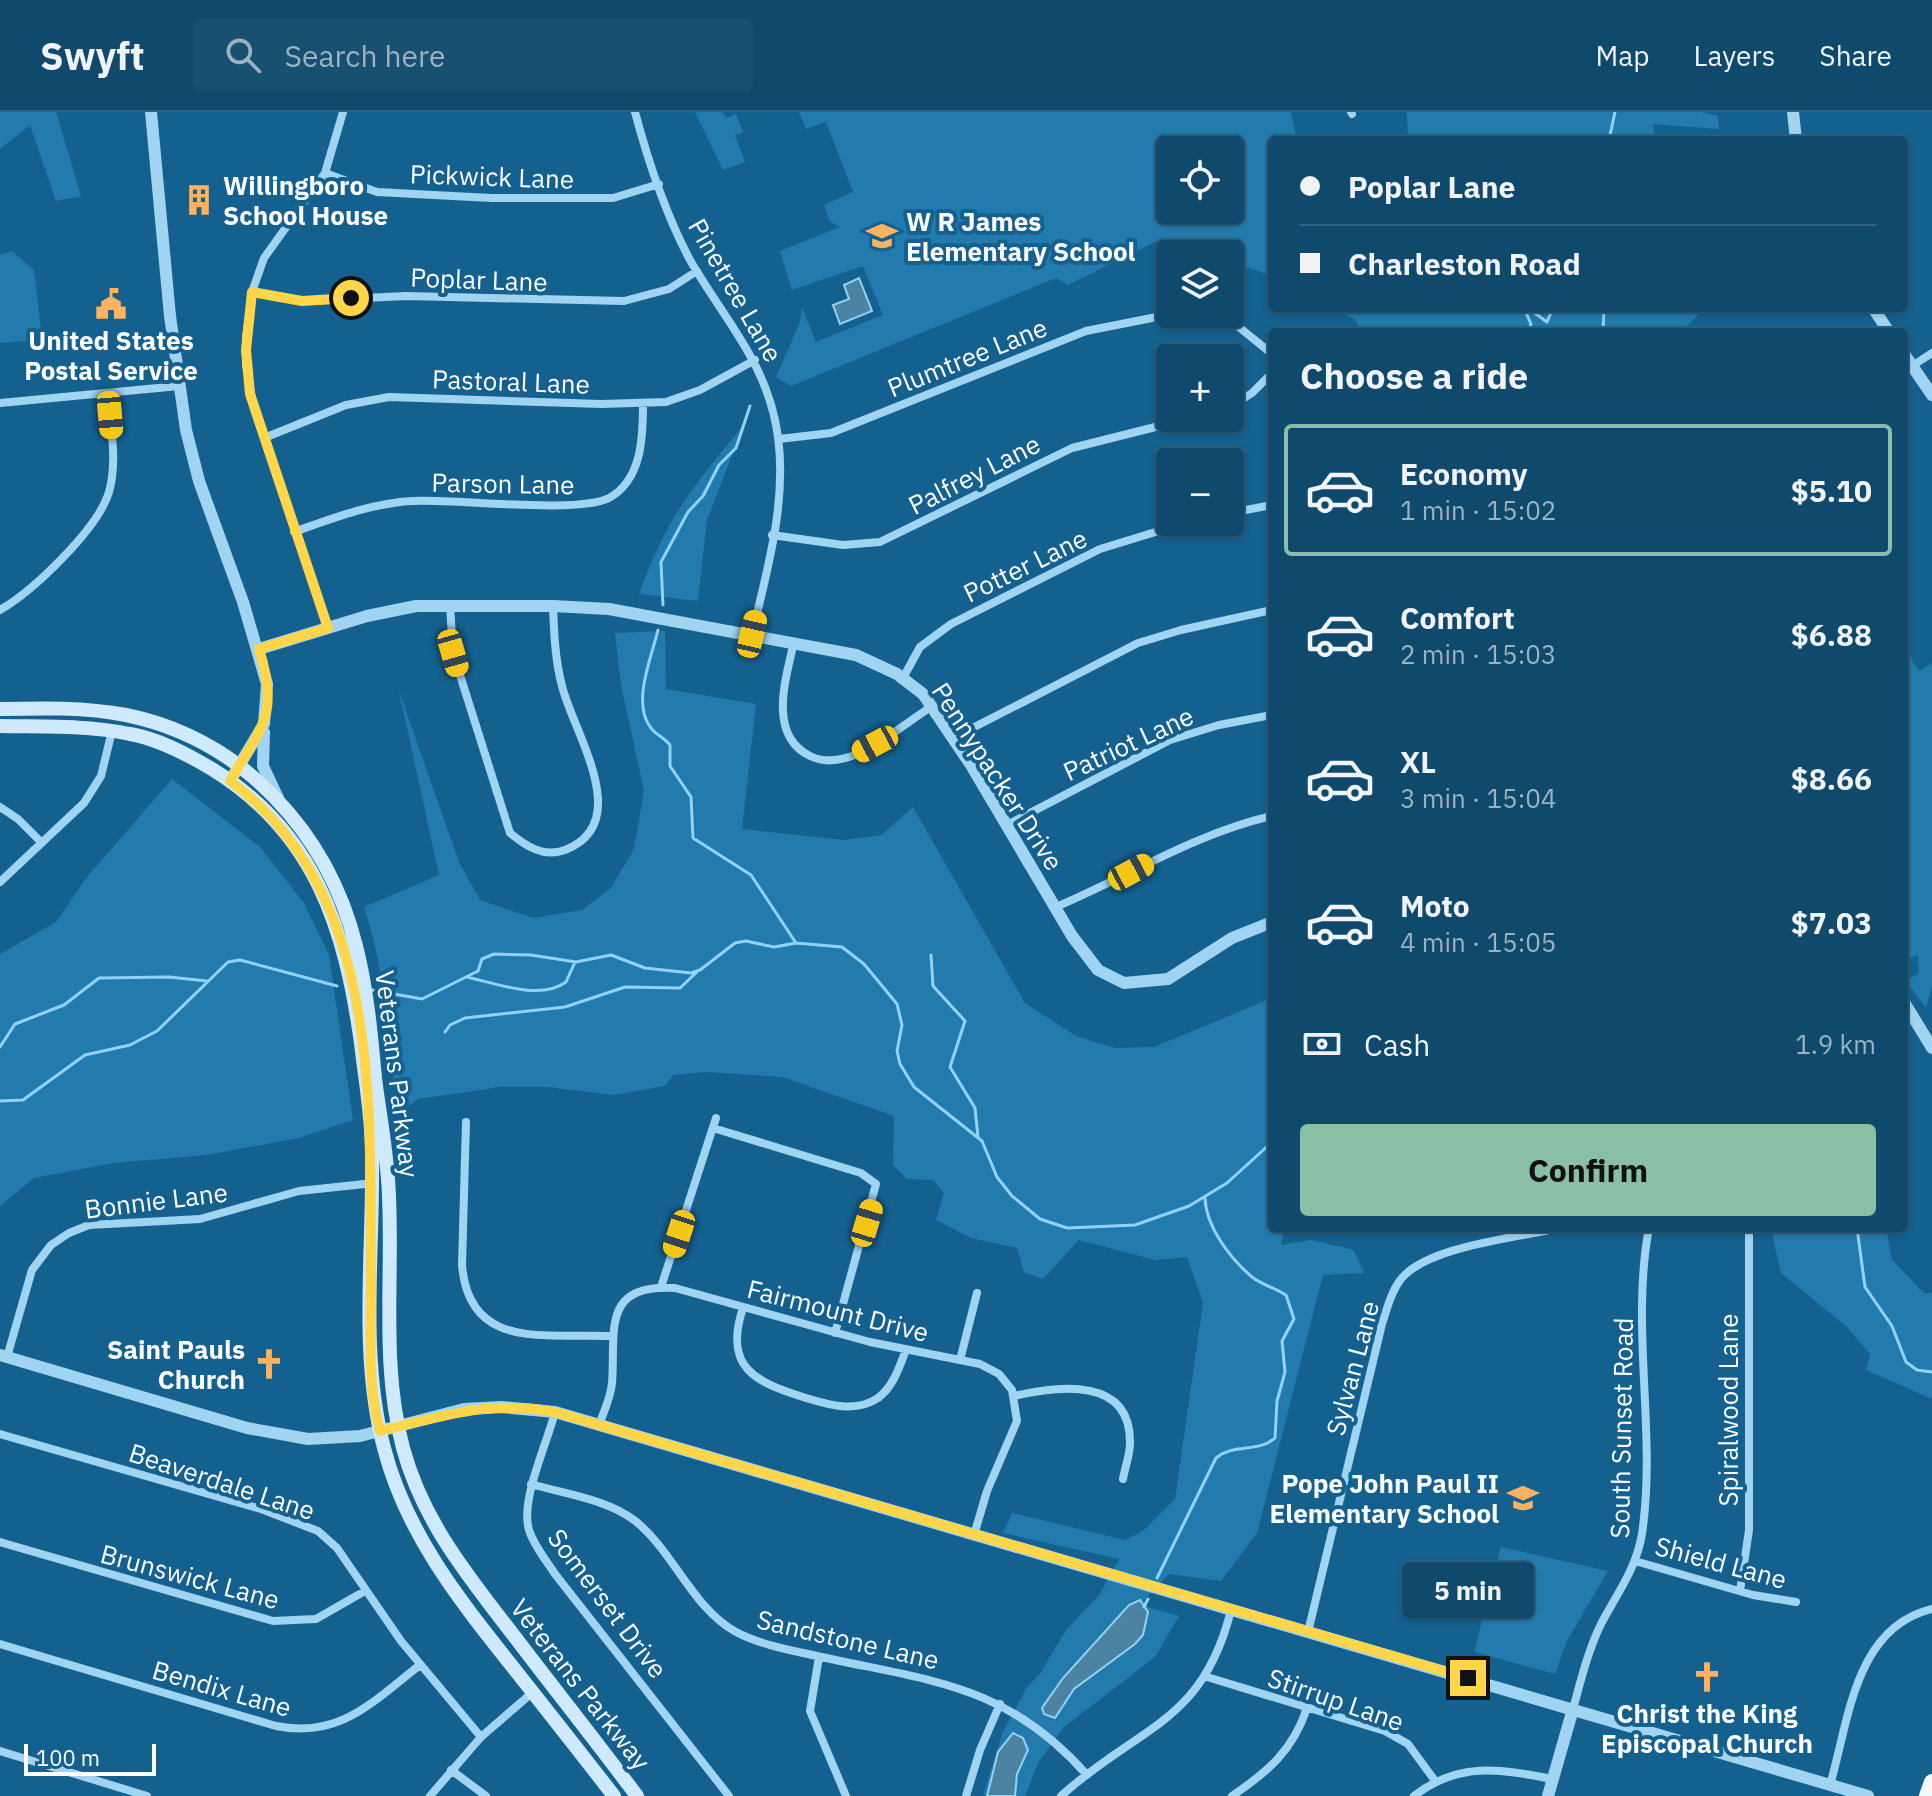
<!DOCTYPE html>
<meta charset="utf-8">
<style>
body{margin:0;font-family:"IBM Plex Sans",sans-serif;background:#185072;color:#f1f3f6;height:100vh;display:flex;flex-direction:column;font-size:30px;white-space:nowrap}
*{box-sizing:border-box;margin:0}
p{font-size:26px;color:#9bb2c2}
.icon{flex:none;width:44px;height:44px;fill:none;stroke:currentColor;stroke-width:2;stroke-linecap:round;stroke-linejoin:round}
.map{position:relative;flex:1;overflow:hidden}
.sheet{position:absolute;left:1268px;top:216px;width:640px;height:904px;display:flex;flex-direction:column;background:#0f496c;border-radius:8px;box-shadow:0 2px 6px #0004,0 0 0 2px #2f617f}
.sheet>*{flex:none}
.guide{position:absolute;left:1268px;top:24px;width:640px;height:176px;border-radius:8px;box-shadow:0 2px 6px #0004,0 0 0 2px #2f617f;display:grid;align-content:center;height:176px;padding:0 32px;background:#0f496c}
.controls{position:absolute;left:1156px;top:24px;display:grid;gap:16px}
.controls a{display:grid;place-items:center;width:88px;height:88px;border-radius:8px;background:#0f496c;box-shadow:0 2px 6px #0004,0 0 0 2px #2f617f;font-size:40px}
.scale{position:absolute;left:24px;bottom:20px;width:132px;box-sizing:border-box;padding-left:8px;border:4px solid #fff;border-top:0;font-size:22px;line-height:28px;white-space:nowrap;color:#fff;-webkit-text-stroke:6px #146190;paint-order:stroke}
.end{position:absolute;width:36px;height:36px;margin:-18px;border:10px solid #ffd54a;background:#111;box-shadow:0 0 0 4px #111}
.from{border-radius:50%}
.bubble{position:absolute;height:56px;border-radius:8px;background:#0f496c;box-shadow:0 2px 6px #0004,0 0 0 2px #2f617f;font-size:26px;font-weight:700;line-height:56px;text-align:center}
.car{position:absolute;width:24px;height:48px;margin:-24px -12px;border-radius:10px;box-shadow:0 0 6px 2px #0007;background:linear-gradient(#f5c518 24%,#345 0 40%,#f5c518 0 76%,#345 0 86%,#f5c518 0)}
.guide b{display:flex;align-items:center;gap:28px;height:76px;font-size:30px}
.guide b+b{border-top:2px solid #2f617f}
.guide i{width:20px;height:20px;background:#f1f3f6}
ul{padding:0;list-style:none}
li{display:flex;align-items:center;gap:24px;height:132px;margin:0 16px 12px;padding:0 16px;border:4px solid transparent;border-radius:8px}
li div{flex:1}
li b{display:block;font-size:30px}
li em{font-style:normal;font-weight:700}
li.selected{border-color:#8abfa5}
li>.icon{width:72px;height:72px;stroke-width:1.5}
h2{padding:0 32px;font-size:36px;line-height:96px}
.pay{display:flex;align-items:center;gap:20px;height:88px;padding:0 32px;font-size:30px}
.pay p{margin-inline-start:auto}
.button{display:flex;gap:16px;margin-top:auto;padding:16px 32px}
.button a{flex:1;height:92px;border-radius:8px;background:#8abfa5;color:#111;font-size:32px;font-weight:700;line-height:92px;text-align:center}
header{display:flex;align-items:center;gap:48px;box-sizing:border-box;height:112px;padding:0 40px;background:#0f496c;border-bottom:2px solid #2f617f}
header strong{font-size:38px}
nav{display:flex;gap:44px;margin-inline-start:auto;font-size:28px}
.search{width:560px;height:72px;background:#185072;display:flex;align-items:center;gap:20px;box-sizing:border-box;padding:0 28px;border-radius:8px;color:#9bb2c2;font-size:30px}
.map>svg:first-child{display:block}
.green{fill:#237bad;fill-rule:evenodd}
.water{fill:#4c83a3;stroke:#92d2f4;stroke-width:2}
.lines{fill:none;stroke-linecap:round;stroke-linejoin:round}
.stream{stroke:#92d2f4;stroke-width:3}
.minor{stroke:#a0d4f1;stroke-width:8}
.tertiary{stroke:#a0d4f1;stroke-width:12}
.secondary{stroke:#ceeafc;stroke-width:14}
.trunk{stroke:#f4faff;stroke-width:16}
.route{stroke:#ffd54a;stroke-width:10}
.labels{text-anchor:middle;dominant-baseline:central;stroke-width:8;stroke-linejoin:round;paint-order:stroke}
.street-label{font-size:26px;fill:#fff;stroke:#146190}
.poi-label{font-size:26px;font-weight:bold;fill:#fff;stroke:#146190;text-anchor:start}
</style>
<header>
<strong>Swyft</strong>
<div class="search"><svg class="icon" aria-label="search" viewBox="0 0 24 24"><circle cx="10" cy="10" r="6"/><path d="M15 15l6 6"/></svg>Search here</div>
<nav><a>Map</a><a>Layers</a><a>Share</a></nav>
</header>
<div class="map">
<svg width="1932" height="1684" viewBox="0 0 1932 1684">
<rect width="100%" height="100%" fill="#146190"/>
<path class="green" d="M0 0H56L81 84 56 89 30 13 0 37Z
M695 0H723L726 6 736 2 743 20 735 23 745 50 723 58Z
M799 0H1291L1297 28H1272V164L1230 149V142H1204L1157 129 1068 173 1056 166 791 274 776 265 800 210 802 195 816 230 883 203 863 154 792 178 780 139 840 115 830 110 824 93 853 80 826 10 806 17ZM1170 38H1230V98H1170Z
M1407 0H1702L1718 4 1719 17 1653 12 1655 28H1408Z
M12 139 34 158 42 228 0 231V143Z
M1333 196H1705L1684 217 1686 220H1362L1355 207Z
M744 313 707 408 698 489 639 482C666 406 693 374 744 313Z
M665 519 666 577 756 592 742 717 845 728 881 723 913 695 1025 891 1076 924 1115 936 1154 935 1272 886V1116H1285L1281 1133 1311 1128 1354 1138 1364 1161 1323 1163 1257 1421 1221 1469 1169 1462 1144 1488 1148 1495 1179 1504 1155 1545 1064 1615 1038 1651 1025 1684H983L1002 1622 1026 1577 1041 1560 1066 1518 1100 1482 1119 1447 1003 1421 1012 1401 1125 1428 1143 1419 1175 1387 1203 1191 1187 1145 1155 1148 1079 1128 1043 1167 1024 1160 1017 1136 971 1126 936 1108 944 1081 933 1068 907 1067 893 1053 894 1004 783 965 708 960 673 963 665 974 615 983 547 975H500L418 987 396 1003C390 933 386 862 364 795L439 763 399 579 459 750 480 788 533 806 582 798 611 776 634 737 644 679 621 573 615 521Z
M1904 535 1919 559 1932 551V873L1926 896 1906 869 1919 861 1918 843 1904 848Z
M172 667 260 735 304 791 329 843 353 1008 299 1026 206 1043 114 1051 34 1066 0 1094V842L56 810 87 765Z
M1771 1116H1886L1892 1148 1924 1181H1932V1287L1866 1258 1870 1242 1847 1215 1781 1161Z
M1501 1435 1608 1459 1567 1529 1555 1562 1474 1540Z"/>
<path class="water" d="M859 166 872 199 840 212 833 193 849 187 844 173Z
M1140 1488 1148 1500 1143 1523 1135 1532 1074 1577 1055 1606 1044 1602 1042 1596 1063 1566 1129 1493Z
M1013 1621 1023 1626 1028 1638 1017 1662 1015 1684H987L998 1640Z"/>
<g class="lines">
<path class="stream" d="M1609 28 1615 0
M1524 196 1531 212 1528 220
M1528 196 1547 210 1553 196
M1595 196 1604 201
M1603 220 1604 196
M663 493 661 450 688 400 703 384 719 353 736 336 750 294
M658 518C652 544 631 592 651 616 656 623 665 626 670 633V654L691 685 693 726 751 763 796 831
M931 843 933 874 965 909 950 955 975 996 978 1025
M467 865C495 871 540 889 566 870L575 850
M372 878 422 887 478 859 482 847 494 842 531 843 576 850 611 843 645 856 691 861 700 858 735 831 746 829 774 835 796 831 842 835 864 852 897 892 902 913 897 939 900 952 914 975 982 1029 997 1065 1012 1084 1040 1107 1067 1116 1135 1113 1189 1094 1227 1071 1272 1030
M445 920 450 913 465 906 565 895 625 875 680 876 698 859
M0 935 15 912 64 893 99 866 169 865 207 869
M0 989 23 988 85 943 130 933 157 919 228 850 240 848 337 874
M1857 1116 1865 1175 1892 1214 1906 1250 1917 1258 1932 1260
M1157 1466 1216 1346C1234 1331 1258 1341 1275 1326L1277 1289 1285 1260 1282 1229 1294 1207 1286 1183C1276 1176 1262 1173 1252 1165 1230 1146 1206 1115 1205 1086
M1144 1495 1148 1487"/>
<path class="minor" d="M635 0C648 49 666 103 690 148 725 209 768 251 778 325 787 389 767 460 752 522
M1351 0 1352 2
M325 61 377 80 491 86H613L659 72
M252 180 302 189 406 184 624 189 669 177 697 159
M1211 202 1240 216 1272 242
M1912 254 1932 241
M0 291 179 274
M1230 295 1252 281 1272 261
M264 326 346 293 389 285 601 292 666 290 700 278 755 248
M779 327 831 321 1086 219 1172 202
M1230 401 1272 393
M294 420C333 406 372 391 413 389 457 387 578 402 609 386 642 368 643 325 643 292
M772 423 843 433 880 430 1072 336 1191 306
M450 493 453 541 510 721C526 734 543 746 565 738 635 711 574 622 562 574 555 547 554 521 553 494
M0 498C33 479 98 417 109 380 118 349 110 312 108 281
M328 516 254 297 246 253V225L252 180 264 146 325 61 343 0
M794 530C786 566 767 623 810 644 824 651 838 649 852 644 881 632 907 611 932 594
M903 566 920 535 951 512 1100 437 1188 410
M953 626 1138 531 1181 518 1272 498
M0 695 18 707 42 731
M1007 713 1170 628 1219 613 1272 603
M0 770 84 691 101 664 112 619
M1056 795C1129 764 1194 722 1272 704
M466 1010 462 1153C469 1239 545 1221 611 1224
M713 1016 861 1061 876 1072 835 1221
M1635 1116 1649 1118
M661 1175 716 1006
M743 1196C723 1256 755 1270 806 1286 829 1293 856 1301 878 1286 894 1274 899 1255 906 1238
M7 1245 32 1158 51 1133 69 1121 89 1113 200 1107 299 1079 374 1071
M960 1248 977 1181
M1014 1284C1058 1274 1131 1264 1130 1331 1130 1343 1125 1355 1123 1367
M555 1300C547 1332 520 1388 529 1418 534 1434 546 1448 555 1462L729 1684
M599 1313C604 1299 611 1285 612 1271 616 1221 600 1171 675 1176L870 1230 980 1252 999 1262 1012 1278 1017 1309 987 1379 974 1423
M0 1322 261 1397 318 1419 337 1436 401 1529 481 1625
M531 1372C565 1382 606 1387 634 1408 673 1438 692 1496 736 1520 761 1533 790 1538 817 1544 929 1569 1006 1571 1087 1663
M0 1430 273 1509 316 1507 365 1479
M1635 1449 1753 1483 1796 1490
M1740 1479 1749 1418V1116
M1308 1520 1382 1212C1387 1197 1391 1180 1401 1167 1428 1134 1517 1126 1558 1116
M0 1532 276 1614C340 1627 372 1590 420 1553
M819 1545 810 1599 846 1684
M1207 1565 1385 1619 1408 1632 1436 1670
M1573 1597C1581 1568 1588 1538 1602 1510 1618 1480 1636 1457 1642 1422 1657 1321 1630 1216 1649 1116
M0 1639 147 1684
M451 1658 486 1684
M1830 1673C1849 1609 1854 1516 1932 1497
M430 1684 481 1625 533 1580
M966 1684 980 1638 1000 1592
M1061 1684C1138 1614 1203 1612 1231 1498
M1232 1684C1269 1659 1293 1638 1307 1596
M1414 1684C1459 1649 1500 1657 1552 1667"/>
<path class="tertiary" d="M151 0 170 204 186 318 199 369 243 490 267 572 264 612 230 669
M1793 0 1796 28
M1873 196 1889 220
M1904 242 1932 283
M259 537 367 504 416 494H553L609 497 856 543 897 562 923 582 971 653 1072 824 1098 858 1124 871 1168 867 1232 826 1272 810
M264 620 263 654 278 686
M1904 890 1932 936
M0 1243 247 1316 308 1327 360 1324 464 1297 501 1295 555 1300 1868 1684
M1548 1684 1573 1597"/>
<path class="secondary" d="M0 597C42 596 84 595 126 603 243 627 328 721 356 834 367 877 371 922 375 966 380 1006 388 1045 389 1085 393 1170 381 1253 403 1336 424 1414 474 1471 521 1533 560 1584 599 1633 637 1684
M0 614C44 615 86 613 130 622 159 627 187 642 212 657 316 721 345 817 361 931 365 967 372 1004 372 1040 374 1137 359 1241 384 1336 406 1421 458 1486 512 1554 546 1597 580 1640 614 1684"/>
<path class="trunk" d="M1927 1684 1932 1670"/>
</g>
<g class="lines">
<path class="route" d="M351 186 302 189 252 180 246 238 250 282 328 516 259 537C280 604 261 615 230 669 386 784 369 1002 371 1174 371 1221 367 1274 380 1319 444 1304 488 1288 555 1300L1468 1566"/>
</g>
<defs>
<symbol id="building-bare" viewBox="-9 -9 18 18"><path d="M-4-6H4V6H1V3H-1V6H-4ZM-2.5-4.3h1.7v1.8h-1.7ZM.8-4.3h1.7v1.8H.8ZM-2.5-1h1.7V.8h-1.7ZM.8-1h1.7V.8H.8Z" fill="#ffb360" stroke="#146190" stroke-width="2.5" paint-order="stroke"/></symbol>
<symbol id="school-bare" viewBox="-9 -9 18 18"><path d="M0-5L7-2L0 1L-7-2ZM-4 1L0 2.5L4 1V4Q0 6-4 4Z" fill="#ffb360" stroke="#146190" stroke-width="2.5" paint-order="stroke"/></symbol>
<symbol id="civic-bare" viewBox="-9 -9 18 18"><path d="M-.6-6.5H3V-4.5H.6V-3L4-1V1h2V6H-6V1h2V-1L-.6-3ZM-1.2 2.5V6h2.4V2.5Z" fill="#ffb360" stroke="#146190" stroke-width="2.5" paint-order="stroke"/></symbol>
<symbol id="church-bare" viewBox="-9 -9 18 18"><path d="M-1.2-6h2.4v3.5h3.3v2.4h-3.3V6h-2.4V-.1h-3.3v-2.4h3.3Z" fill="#ffb360" stroke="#146190" stroke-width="2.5" paint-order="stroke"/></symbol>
</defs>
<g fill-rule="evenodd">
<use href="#building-bare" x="177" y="66" width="44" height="44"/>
<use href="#school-bare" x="860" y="102" width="44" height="44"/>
<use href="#civic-bare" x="89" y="170" width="44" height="44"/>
<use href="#church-bare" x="247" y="1230" width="44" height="44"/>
<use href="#school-bare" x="1501" y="1364" width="44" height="44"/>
<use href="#church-bare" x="1685" y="1543" width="44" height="44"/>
</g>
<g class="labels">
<g class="street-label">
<text transform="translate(492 64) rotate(2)">Pickwick Lane</text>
<text transform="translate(479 167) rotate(2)">Poplar Lane</text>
<text transform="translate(736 178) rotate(60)">Pinetree Lane</text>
<text transform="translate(967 245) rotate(-22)">Plumtree Lane</text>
<text transform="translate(511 269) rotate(2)">Pastoral Lane</text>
<text transform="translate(974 362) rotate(-27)">Palfrey Lane</text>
<text transform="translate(503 371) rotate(1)">Parson Lane</text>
<text transform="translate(1025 453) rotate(-26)">Potter Lane</text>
<text transform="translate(1128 631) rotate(-25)">Patriot Lane</text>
<text transform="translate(998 664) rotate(57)">Pennypacker Drive</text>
<text transform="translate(398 962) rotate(83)">Veterans Parkway</text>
<text transform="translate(156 1088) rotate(-7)">Bonnie Lane</text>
<text transform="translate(838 1198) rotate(14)">Fairmount Drive</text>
<text transform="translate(1352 1256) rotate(-75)">Sylvan Lane</text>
<text transform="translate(1728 1298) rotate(-90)">Spiralwood Lane</text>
<text transform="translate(1621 1316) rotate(-89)">South Sunset Road</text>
<text transform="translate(222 1369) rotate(18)">Beaverdale Lane</text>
<text transform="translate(1721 1450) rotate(15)">Shield Lane</text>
<text transform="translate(190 1464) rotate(15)">Brunswick Lane</text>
<text transform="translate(608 1491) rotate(53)">Somerset Drive</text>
<text transform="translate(848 1527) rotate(13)">Sandstone Lane</text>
<text transform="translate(581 1572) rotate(52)">Veterans Parkway</text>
<text transform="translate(222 1576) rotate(16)">Bendix Lane</text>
<text transform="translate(1336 1587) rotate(19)">Stirrup Lane</text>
</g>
<g class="poi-label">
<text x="223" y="73">Willingboro<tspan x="223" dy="30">School House</tspan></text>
<text x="906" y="109">W R James<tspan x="906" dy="30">Elementary School</tspan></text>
<text x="111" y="228" text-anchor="middle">United States<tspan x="111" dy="30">Postal Service</tspan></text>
<text x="245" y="1237" text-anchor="end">Saint Pauls<tspan x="245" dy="30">Church</tspan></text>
<text x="1499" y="1371" text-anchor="end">Pope John Paul II<tspan x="1499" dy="30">Elementary School</tspan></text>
<text x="1707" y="1601" text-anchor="middle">Christ the King<tspan x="1707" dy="30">Episcopal Church</tspan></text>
</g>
</g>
</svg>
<div class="controls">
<a><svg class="icon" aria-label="locate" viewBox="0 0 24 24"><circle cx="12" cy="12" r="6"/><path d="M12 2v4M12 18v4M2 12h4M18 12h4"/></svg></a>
<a><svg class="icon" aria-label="layers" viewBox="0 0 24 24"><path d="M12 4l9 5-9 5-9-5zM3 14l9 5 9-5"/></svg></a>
<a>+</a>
<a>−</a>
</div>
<div class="scale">100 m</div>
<i class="end from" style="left:351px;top:186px"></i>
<i class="end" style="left:1468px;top:1566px"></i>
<div class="bubble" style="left:1402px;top:1450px;width:132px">5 min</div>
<i class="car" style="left:110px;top:303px;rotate:175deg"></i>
<i class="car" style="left:752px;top:522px;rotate:13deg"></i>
<i class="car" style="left:453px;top:541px;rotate:164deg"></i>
<i class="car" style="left:875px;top:632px;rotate:242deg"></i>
<i class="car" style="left:1131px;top:760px;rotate:62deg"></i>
<i class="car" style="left:867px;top:1111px;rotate:17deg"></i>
<i class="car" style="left:679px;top:1122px;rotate:198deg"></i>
<div class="guide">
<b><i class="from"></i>Poplar Lane</b>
<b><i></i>Charleston Road</b>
</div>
<section class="sheet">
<h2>Choose a ride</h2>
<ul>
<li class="selected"><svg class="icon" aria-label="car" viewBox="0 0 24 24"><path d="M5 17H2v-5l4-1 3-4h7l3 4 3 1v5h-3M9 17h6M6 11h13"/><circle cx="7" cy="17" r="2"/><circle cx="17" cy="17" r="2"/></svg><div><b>Economy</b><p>1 min · 15:02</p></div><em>$5.10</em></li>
<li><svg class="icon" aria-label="car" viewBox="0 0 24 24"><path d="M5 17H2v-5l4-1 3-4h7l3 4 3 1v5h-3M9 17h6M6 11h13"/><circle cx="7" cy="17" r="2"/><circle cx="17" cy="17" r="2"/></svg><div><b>Comfort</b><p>2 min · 15:03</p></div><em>$6.88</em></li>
<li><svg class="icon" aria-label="car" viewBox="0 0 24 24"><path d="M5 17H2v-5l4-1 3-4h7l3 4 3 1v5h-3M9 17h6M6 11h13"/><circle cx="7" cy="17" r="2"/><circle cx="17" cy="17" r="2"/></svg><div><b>XL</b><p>3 min · 15:04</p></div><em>$8.66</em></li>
<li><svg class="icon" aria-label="car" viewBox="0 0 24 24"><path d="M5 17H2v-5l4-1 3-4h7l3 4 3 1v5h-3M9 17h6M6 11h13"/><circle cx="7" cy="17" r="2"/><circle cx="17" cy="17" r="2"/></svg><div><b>Moto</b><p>4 min · 15:05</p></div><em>$7.03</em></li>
</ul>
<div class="pay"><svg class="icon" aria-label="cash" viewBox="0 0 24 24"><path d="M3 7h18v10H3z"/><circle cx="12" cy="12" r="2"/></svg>Cash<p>1.9 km</p></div>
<div class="button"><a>Confirm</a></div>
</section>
</div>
